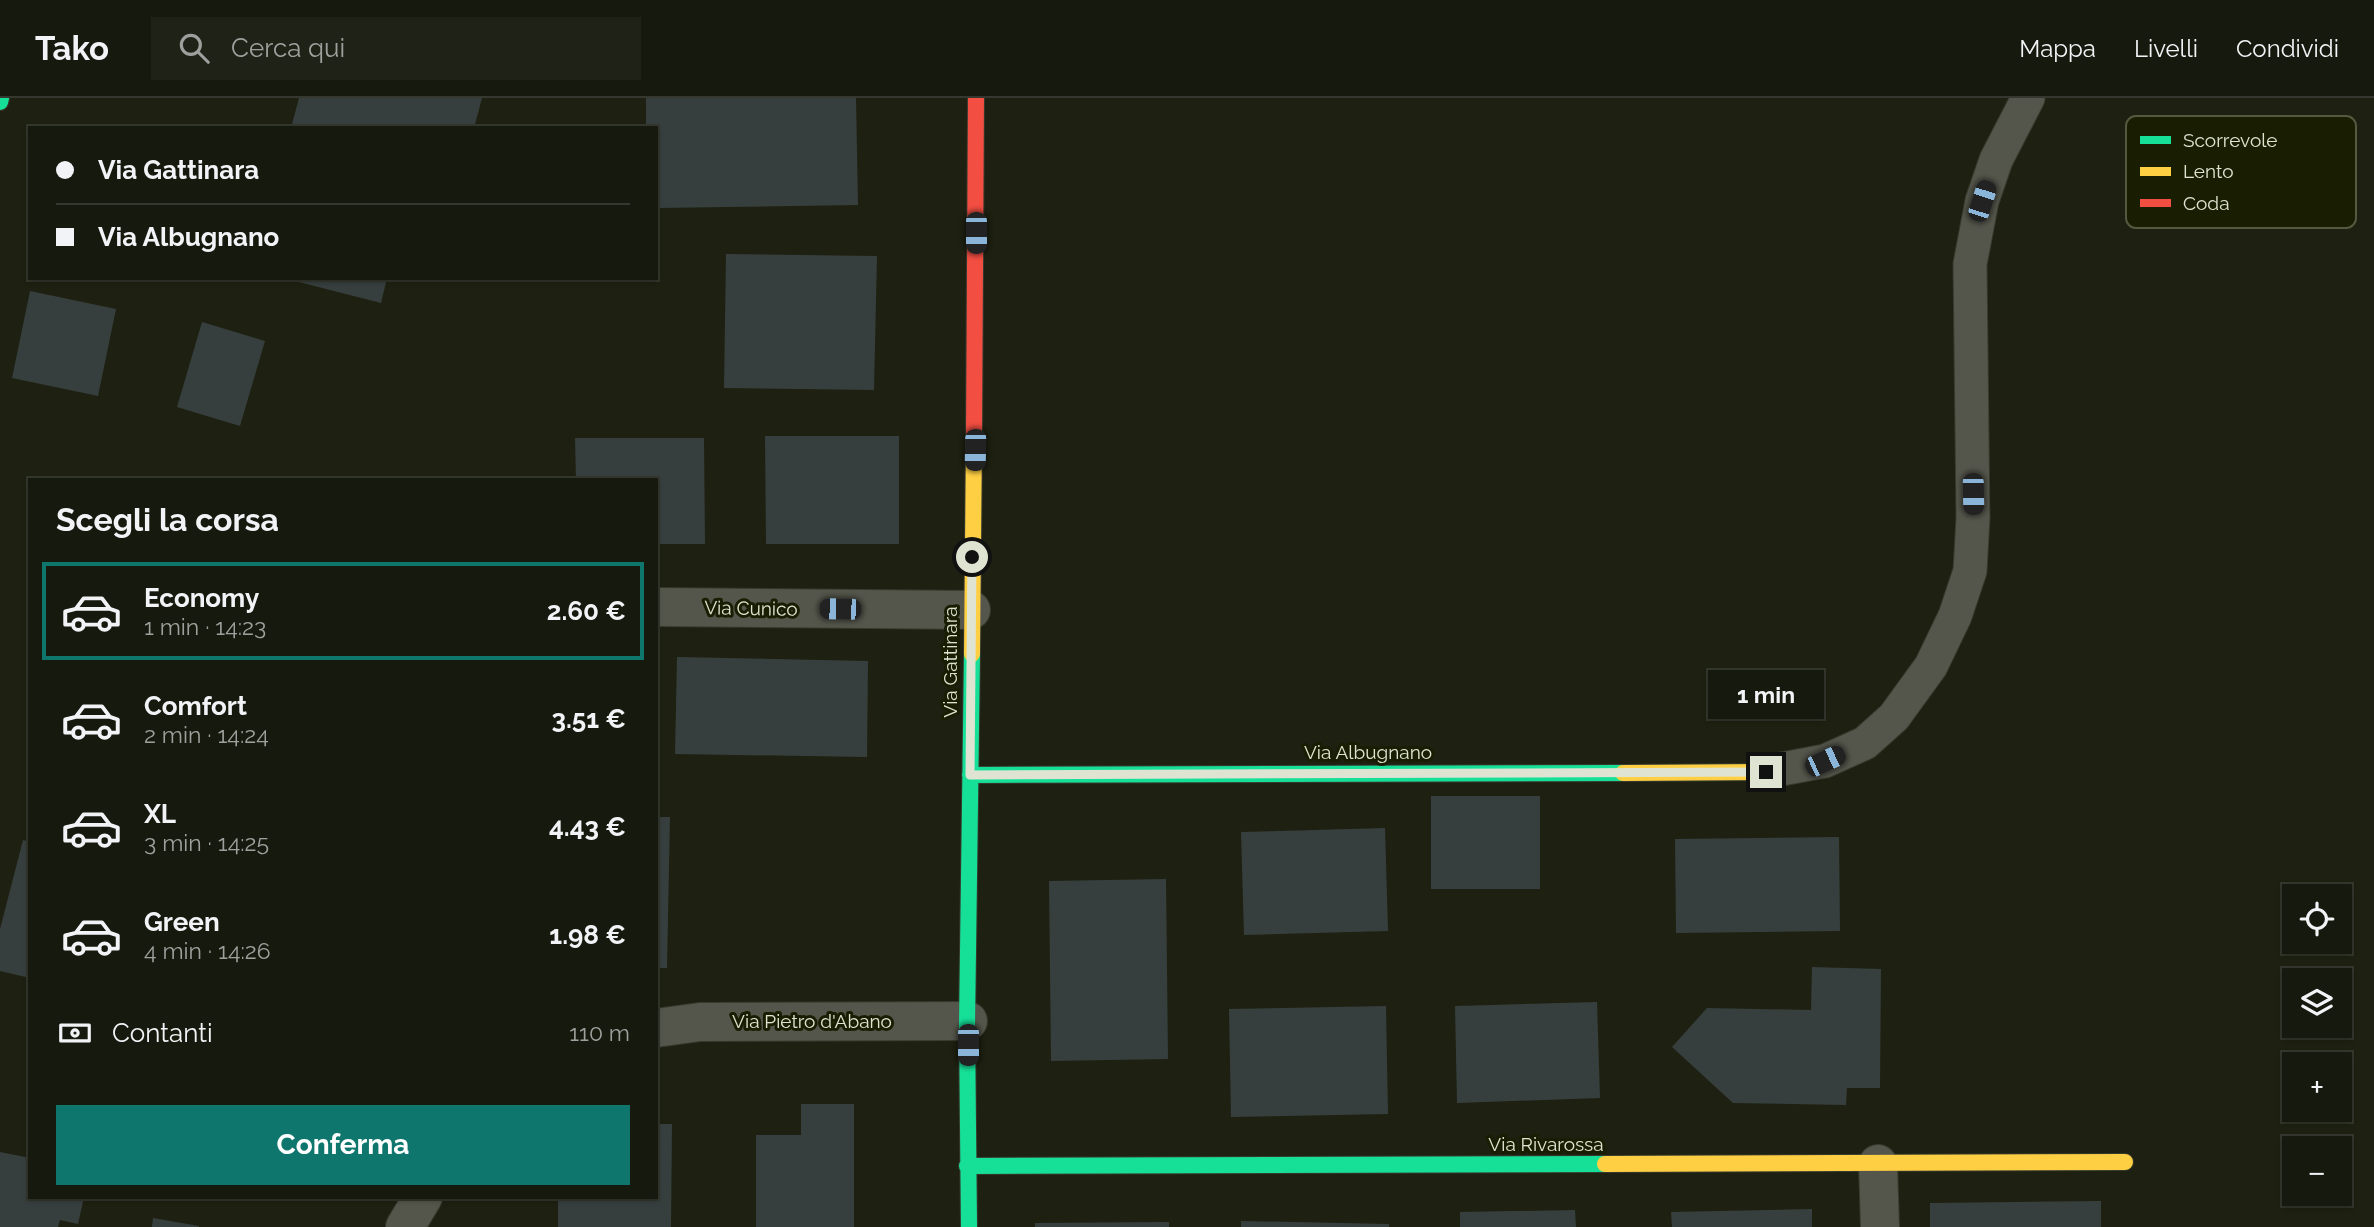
<!DOCTYPE html>
<html lang="it">
<meta charset="utf-8">
<style>
body{margin:0;font-family:Raleway,sans-serif;background:#1f2216;color:#f1f3f6;height:100vh;display:flex;flex-direction:column;font-size:26px;white-space:nowrap}
*{box-sizing:border-box;margin:0}
p{font-size:23px;color:#9ea09d}
.icon{flex:none;width:38px;height:38px;fill:none;stroke:currentColor;stroke-width:2;stroke-linecap:round;stroke-linejoin:round}
.map{position:relative;flex:1;overflow:hidden}
.side{position:absolute;left:28px;top:380px;width:630px;height:721px;display:flex;flex-direction:column;background:#16190d;border-radius:0px;box-shadow:0 2px 5px #0004,0 0 0 2px #35382e}
.side>*{flex:none}
.hud{position:absolute;left:28px;top:28px;width:630px;height:154px;border-radius:0px;box-shadow:0 2px 5px #0004,0 0 0 2px #35382e;display:grid;align-content:center;height:154px;padding:0 28px;background:#16190d}
.buttons{position:absolute;left:2282px;top:786px;display:grid;gap:14px}
.buttons a{display:grid;place-items:center;width:70px;height:70px;border-radius:0px;background:#16190d;box-shadow:0 2px 5px #0004,0 0 0 2px #35382e;font-size:35px}
.end{position:absolute;width:32px;height:32px;margin:-16px;border:9px solid #dfe4d2;background:#111;box-shadow:0 0 0 4px #111}
.from{border-radius:50%}
.bubble{position:absolute;height:49px;border-radius:0px;background:#16190d;box-shadow:0 2px 5px #0004,0 0 0 2px #35382e;font-size:23px;font-weight:700;line-height:49px;text-align:center}
.car{position:absolute;width:21px;height:42px;margin:-21px -10px;border-radius:9px;box-shadow:0 0 5px 2px #0007;background:linear-gradient(#222 24%,#8ab4d8 0 40%,#222 0 76%,#8ab4d8 0 86%,#222 0)}
.hud b{display:flex;align-items:center;gap:24px;height:66px;font-size:26px}
.hud b+b{border-top:2px solid #35382e}
.hud i{width:18px;height:18px;background:#f1f3f6}
ul{padding:0;list-style:none}
li{display:flex;align-items:center;gap:21px;height:98px;margin:0 14px 10px;padding:0 14px;border:4px solid transparent;border-radius:0px}
li div{flex:1}
li b{display:block;font-size:26px}
li em{font-style:normal;font-weight:700}
li.current{border-color:#0f766e}
li>.icon{width:63px;height:63px;stroke-width:1.5}
h2{padding:0 28px;font-size:32px;line-height:84px}
.pay{display:flex;align-items:center;gap:18px;height:77px;padding:0 28px;font-size:26px}
.pay p{margin-inline-start:auto}
.cta{display:flex;gap:14px;margin-top:auto;padding:14px 28px}
.cta a{flex:1;height:80px;border-radius:0px;background:#0f766e;color:#fff;font-size:28px;font-weight:700;line-height:80px;text-align:center}
header{display:flex;align-items:center;gap:42px;box-sizing:border-box;height:98px;padding:0 35px;background:#16190d;border-bottom:2px solid #35382e}
header strong{font-size:33px}
nav{display:flex;gap:38px;margin-inline-start:auto;font-size:24px}
.search{width:490px;height:63px;background:#1f2216;display:flex;align-items:center;gap:18px;box-sizing:border-box;padding:0 24px;border-radius:0px;color:#9ea09d;font-size:26px}
.map>svg:first-child{display:block}
.building{fill:#373f3e}
.lines{fill:none;stroke-linecap:round;stroke-linejoin:round}
.lane-casing{stroke:#373a2e;stroke-width:35}
.street-casing{stroke:#373a2e;stroke-width:40}
.fast-casing{stroke:#373a2e;stroke-width:18}
.slow-casing{stroke:#373a2e;stroke-width:18}
.jam-casing{stroke:#373a2e;stroke-width:18}
.lane{stroke:#54564b;stroke-width:33}
.street{stroke:#54564b;stroke-width:38}
.fast{stroke:#16e098;stroke-width:16}
.slow{stroke:#ffcf43;stroke-width:16}
.jam{stroke:#f24e42;stroke-width:16}
.route{stroke:#dfe4d2;stroke-width:9}
.labels{text-anchor:middle;dominant-baseline:central;stroke-width:6;stroke-linejoin:round;paint-order:stroke}
.street-label{font-size:19px;fill:#dfe4d2;stroke:#191e02}
.key{fill:#191e02;stroke:#545940;stroke-width:2}
.key-label{font-size:19px;fill:#dfe4d2}
</style>
<header>
<strong>Tako</strong>
<div class="search"><svg class="icon" aria-label="search" viewBox="0 0 24 24"><circle cx="10" cy="10" r="6"/><path d="M15 15l6 6"/></svg>Cerca qui</div>
<nav><a>Mappa</a><a>Livelli</a><a>Condividi</a></nav>
</header>
<div class="map">
<svg width="2374" height="1129" viewBox="0 0 2374 1129">
<rect width="100%" height="100%" fill="#1e2111"/>
<path class="building" d="M299 0H482L474 30H305L292 26Z
M646 0H856L858 107 656 110V30H646Z
M726 156 877 158 874 292 724 290Z
M283 180H387L381 205Z
M30 193 116 211 98 298 12 280Z
M202 224 265 243 240 328 177 309Z
M765 338H899V446H766Z
M575 340H704L705 446H656V382H576Z
M677 559 868 563 867 659 675 656Z
M1431 698H1540V791H1431Z
M656 719H670L667 870H656Z
M1385 730 1388 833 1244 837 1241 734Z
M1839 739 1840 833 1676 835 1675 741Z
M23 742 30 744V880L0 873V831Z
M1166 781 1168 961 1051 963 1049 783Z
M1812 869 1881 871 1880 990H1847L1846 1007 1733 1005 1672 949 1707 910 1811 912Z
M1597 904 1600 1000 1457 1005 1455 908Z
M1386 908 1388 1016 1231 1019 1229 911Z
M801 1006H854V1129H756V1037H801Z
M656 1026H672L671 1129H558V1099H656Z
M0 1054 30 1060V1099H84L78 1126 60 1122 58 1129H0Z
M2101 1103V1129H1930V1105Z
M1812 1111V1129H1672L1671 1114Z
M1575 1112 1576 1129H1460V1114Z
M153 1120 199 1128V1129H152Z
M1241 1123 1389 1126V1129H1241Z
M1169 1124V1129H1035V1125Z"/>
<g class="lines">
<defs>
<path id="lane" d="M1766 674 1825 663 1865 645 1894 619 1931 568 1955 518 1970 473 1973 420 1970 166 1982 103 1996 62 2028 0"/>
<path id="street" d="M656 509 971 512
M656 930 700 924 968 923
M1878 1066 1880 1129
M405 1129 423 1099"/>
<path id="fast" d="M0 4 1 0
M970 677 1623 675
M967 1068 1605 1066
M969 1129 967 928 972 556"/>
<path id="slow" d="M972 556 974 339
M1623 675 1766 674
M1605 1066 2125 1064"/>
<path id="jam" d="M974 339 976 0"/>
</defs>
<use href="#lane" class="lane-casing"/>
<use href="#street" class="street-casing"/>
<use href="#fast" class="fast-casing"/>
<use href="#slow" class="slow-casing"/>
<use href="#jam" class="jam-casing"/>
<use href="#lane" class="lane"/>
<use href="#street" class="street"/>
<use href="#fast" class="fast"/>
<use href="#slow" class="slow"/>
<use href="#jam" class="jam"/>
</g>
<g class="lines">
<path class="route" d="M972 459 970 677 1766 674"/>
</g>
<g class="labels">
<g class="street-label">
<text transform="translate(751 510) rotate(1)">Via Cunico</text>
<text transform="translate(950 564) rotate(-90)">Via Gattinara</text>
<text x="1368" y="654">Via Albugnano</text>
<text x="812" y="923">Via Pietro d'Abano</text>
<text x="1546" y="1046">Via Rivarossa</text>
</g>
</g>
<rect x="2126" y="18" width="230" height="112" rx="10" class="key"/>
<rect x="2140" y="38" width="31" height="8" fill="#16e098"/>
<rect x="2140" y="69" width="31" height="9" fill="#ffcf43"/>
<rect x="2140" y="101" width="31" height="8" fill="#f24e42"/>
<g class="key-label">
<text x="2183" y="49">Scorrevole</text>
<text x="2183" y="80">Lento</text>
<text x="2183" y="112">Coda</text>
</g>
</svg>
<div class="buttons">
<a><svg class="icon" aria-label="locate" viewBox="0 0 24 24"><circle cx="12" cy="12" r="6"/><path d="M12 2v4M12 18v4M2 12h4M18 12h4"/></svg></a>
<a><svg class="icon" aria-label="layers" viewBox="0 0 24 24"><path d="M12 4l9 5-9 5-9-5zM3 14l9 5 9-5"/></svg></a>
<a>+</a>
<a>−</a>
</div>
<i class="end from" style="left:972px;top:459px"></i>
<i class="end" style="left:1766px;top:674px"></i>
<div class="bubble" style="left:1708px;top:572px;width:116px">1 min</div>
<i class="car" style="left:1982px;top:103px;rotate:18deg"></i>
<i class="car" style="left:976px;top:135px;rotate:180deg"></i>
<i class="car" style="left:975px;top:352px;rotate:181deg"></i>
<i class="car" style="left:1973px;top:396px;rotate:179deg"></i>
<i class="car" style="left:840px;top:511px;rotate:271deg"></i>
<i class="car" style="left:1825px;top:663px;rotate:65deg"></i>
<i class="car" style="left:968px;top:947px;rotate:180deg"></i>
<div class="hud">
<b><i class="from"></i>Via Gattinara</b>
<b><i></i>Via Albugnano</b>
</div>
<section class="side">
<h2>Scegli la corsa</h2>
<ul>
<li class="current"><svg class="icon" aria-label="car" viewBox="0 0 24 24"><path d="M5 17H2v-5l4-1 3-4h7l3 4 3 1v5h-3M9 17h6M6 11h13"/><circle cx="7" cy="17" r="2"/><circle cx="17" cy="17" r="2"/></svg><div><b>Economy</b><p>1 min · 14:23</p></div><em>2.60 €</em></li>
<li><svg class="icon" aria-label="car" viewBox="0 0 24 24"><path d="M5 17H2v-5l4-1 3-4h7l3 4 3 1v5h-3M9 17h6M6 11h13"/><circle cx="7" cy="17" r="2"/><circle cx="17" cy="17" r="2"/></svg><div><b>Comfort</b><p>2 min · 14:24</p></div><em>3.51 €</em></li>
<li><svg class="icon" aria-label="car" viewBox="0 0 24 24"><path d="M5 17H2v-5l4-1 3-4h7l3 4 3 1v5h-3M9 17h6M6 11h13"/><circle cx="7" cy="17" r="2"/><circle cx="17" cy="17" r="2"/></svg><div><b>XL</b><p>3 min · 14:25</p></div><em>4.43 €</em></li>
<li><svg class="icon" aria-label="car" viewBox="0 0 24 24"><path d="M5 17H2v-5l4-1 3-4h7l3 4 3 1v5h-3M9 17h6M6 11h13"/><circle cx="7" cy="17" r="2"/><circle cx="17" cy="17" r="2"/></svg><div><b>Green</b><p>4 min · 14:26</p></div><em>1.98 €</em></li>
</ul>
<div class="pay"><svg class="icon" aria-label="cash" viewBox="0 0 24 24"><path d="M3 7h18v10H3z"/><circle cx="12" cy="12" r="2"/></svg>Contanti<p>110 m</p></div>
<div class="cta"><a>Conferma</a></div>
</section>
</div>
